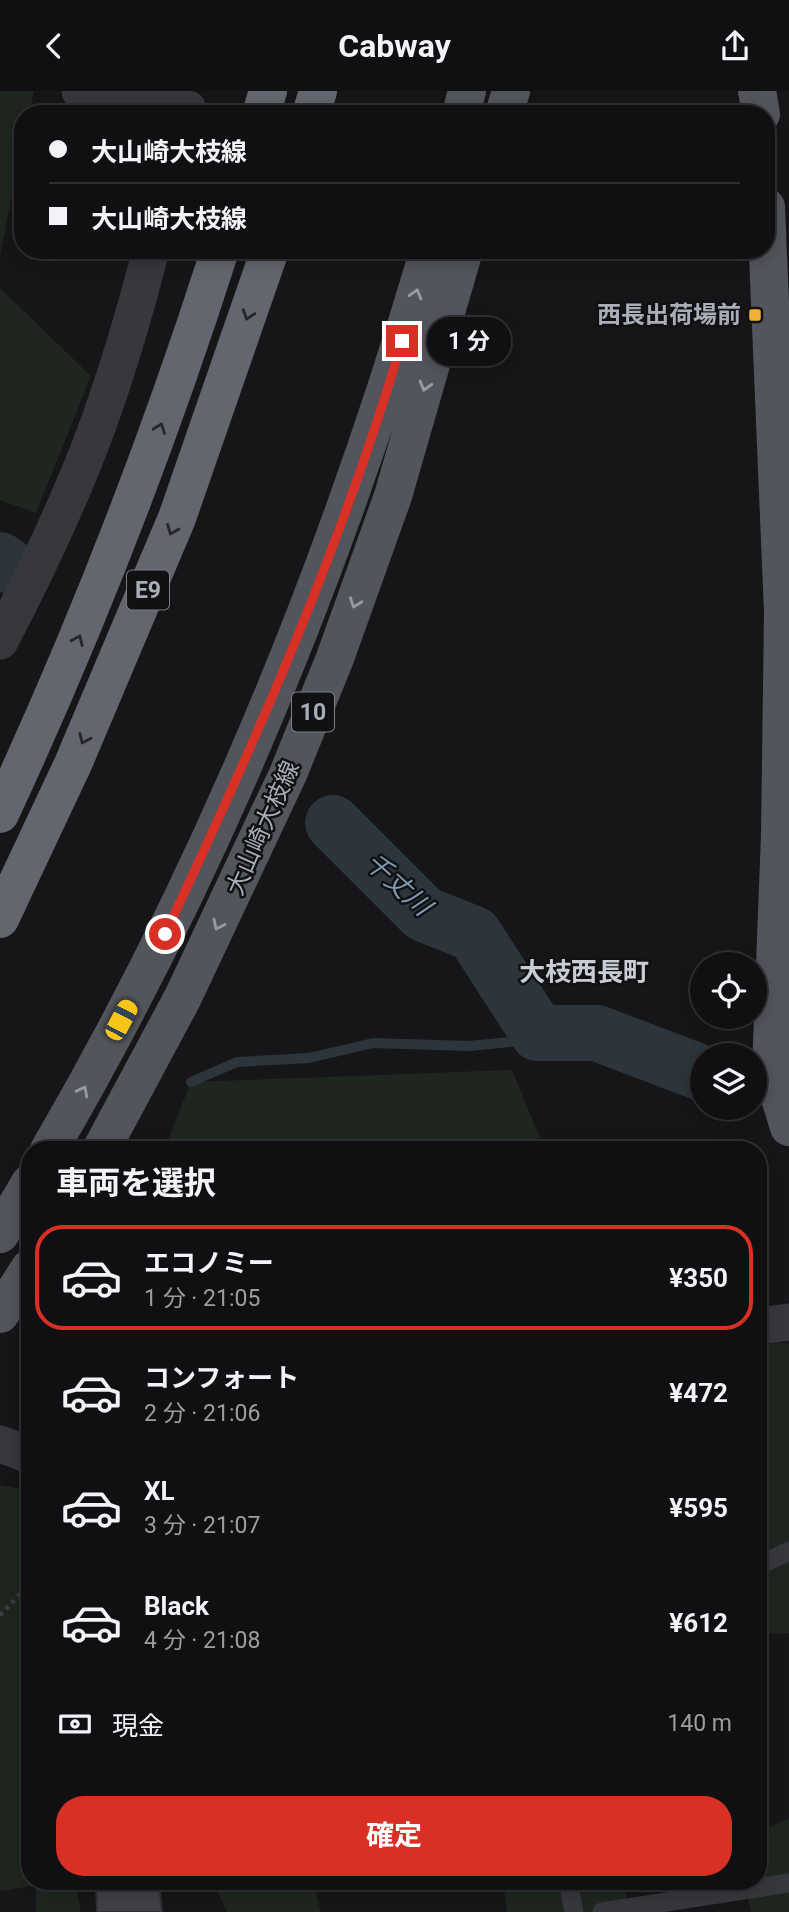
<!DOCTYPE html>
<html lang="ja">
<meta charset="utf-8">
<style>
body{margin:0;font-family:Roboto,"Noto Sans JP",sans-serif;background:#1e1e20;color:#f1f3f6;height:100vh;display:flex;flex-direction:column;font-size:26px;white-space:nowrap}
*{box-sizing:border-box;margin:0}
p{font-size:23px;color:#9c9d9f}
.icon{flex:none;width:38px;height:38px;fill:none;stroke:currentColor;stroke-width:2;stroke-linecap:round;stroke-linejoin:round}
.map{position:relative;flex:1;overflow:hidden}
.details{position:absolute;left:21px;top:1050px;width:746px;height:749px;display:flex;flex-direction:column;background:#101012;border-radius:28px;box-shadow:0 4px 18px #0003,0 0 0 2px #303032}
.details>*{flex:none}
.guide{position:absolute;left:14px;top:14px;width:761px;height:154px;border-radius:28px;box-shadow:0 4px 18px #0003,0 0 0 2px #303032;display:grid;align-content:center;height:154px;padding:0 35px;background:#101012}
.buttons{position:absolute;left:690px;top:861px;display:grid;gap:14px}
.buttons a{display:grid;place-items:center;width:77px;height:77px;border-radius:50%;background:#101012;box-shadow:0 4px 18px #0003,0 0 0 2px #303032;font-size:35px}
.end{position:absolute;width:32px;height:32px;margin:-16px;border:9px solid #d93025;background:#fff;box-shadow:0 0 0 4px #fff}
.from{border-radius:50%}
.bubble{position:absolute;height:49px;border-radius:24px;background:#101012;box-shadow:0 4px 18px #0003,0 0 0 2px #303032;font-size:23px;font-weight:700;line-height:49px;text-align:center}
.car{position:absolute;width:21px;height:42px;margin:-21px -10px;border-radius:9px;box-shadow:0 0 5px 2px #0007;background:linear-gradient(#f5c518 24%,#345 0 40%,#f5c518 0 76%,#345 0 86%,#f5c518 0)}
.guide b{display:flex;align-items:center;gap:24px;height:66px;font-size:26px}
.guide b+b{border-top:2px solid #303032}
.guide i{width:18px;height:18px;background:#f1f3f6}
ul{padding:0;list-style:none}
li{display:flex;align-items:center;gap:21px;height:105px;margin:0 14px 10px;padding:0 21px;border:4px solid transparent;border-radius:28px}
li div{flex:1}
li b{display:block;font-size:26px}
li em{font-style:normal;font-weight:700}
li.active{border-color:#d93025}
li>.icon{width:63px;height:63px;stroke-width:1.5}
h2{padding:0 35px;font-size:32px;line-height:84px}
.pay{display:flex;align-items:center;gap:18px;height:77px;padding:0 35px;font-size:26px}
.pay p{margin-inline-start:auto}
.cta{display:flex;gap:14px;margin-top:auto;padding:14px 35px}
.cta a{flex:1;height:80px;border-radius:28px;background:#d93025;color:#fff;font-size:28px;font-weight:700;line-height:80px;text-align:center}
header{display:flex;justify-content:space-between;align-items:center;height:91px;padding:0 35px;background:#101012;font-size:32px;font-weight:700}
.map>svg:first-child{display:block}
.green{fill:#1e261f}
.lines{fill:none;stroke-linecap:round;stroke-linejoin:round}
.stream{stroke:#2c353c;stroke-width:10}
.river{stroke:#2c353c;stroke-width:56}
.building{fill:#404145;stroke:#303034;stroke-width:2}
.path{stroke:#3d3f44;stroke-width:4.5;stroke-dasharray:3.5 5;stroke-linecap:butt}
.service{stroke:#37383d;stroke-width:19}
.minor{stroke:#37383d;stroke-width:37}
.primary{stroke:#53555c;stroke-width:38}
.motorway{stroke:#63666e;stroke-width:38}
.oneway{stroke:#979ba6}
.oneway2{stroke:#26262a}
.route{stroke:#d93025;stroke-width:9}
.poi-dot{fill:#f2b134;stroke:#111113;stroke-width:2.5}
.labels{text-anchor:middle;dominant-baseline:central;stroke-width:5;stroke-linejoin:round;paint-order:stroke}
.shield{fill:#111113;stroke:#7b7e86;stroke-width:2}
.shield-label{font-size:23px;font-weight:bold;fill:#a8adb8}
.poi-label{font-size:24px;font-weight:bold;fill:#a8adb8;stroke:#111113;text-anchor:end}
.street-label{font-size:24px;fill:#a8adb8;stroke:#111113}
.water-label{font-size:26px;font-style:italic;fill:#7f9bb3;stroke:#111113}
.neighbourhood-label{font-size:26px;font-weight:bold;fill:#c9ccd4;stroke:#111113}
</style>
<header><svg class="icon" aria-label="back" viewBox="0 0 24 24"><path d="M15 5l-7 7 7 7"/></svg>Cabway<svg class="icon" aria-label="share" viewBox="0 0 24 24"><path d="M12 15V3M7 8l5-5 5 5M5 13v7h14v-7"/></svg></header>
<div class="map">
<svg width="789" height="1821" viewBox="0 0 789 1821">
<rect width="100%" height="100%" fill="#161618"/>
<path class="green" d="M0 0H34L29 23H23V53L0 164Z
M0 197 91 285 36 422 0 409Z
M512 979 545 1059H164L191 991Z
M775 1251 789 1253V1542L766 1543 758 1538V1258Z
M0 1394 30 1400V1790H75L81 1821H36V1794L0 1800Z
M789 1727V1821H751L743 1790H758V1741Z
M213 1790H313L321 1821H227Z
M503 1790H623L630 1821H507Z"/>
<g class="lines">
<path class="stream" d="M191 991 237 971 309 967 373 952 469 955 511 951 538 942"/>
<path class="river" d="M0 469 7 474
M333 732 424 823 474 843 538 942H597L702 982"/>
</g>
<path class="building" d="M159 1791 162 1821H97L96 1796Z"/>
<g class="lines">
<path class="path" d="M0 1524 30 1493"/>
<path class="service" d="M758 1475 789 1460
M568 1790 574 1821
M602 1821 789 1792"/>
<path class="minor" d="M80 0 188 18
M0 550C35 483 68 414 95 342 117 283 135 221 151 159
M758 1235 789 1231
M0 1353 30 1364"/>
<path class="primary" d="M757 0 761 23
M461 23 467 0
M504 23 511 0
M766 116 783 521 780 744 771 978 789 1036
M49 1059C214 776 337 472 429 159
M101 1059 183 906 288 683 335 567 393 405 464 159
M0 1143 30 1092
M0 1223 30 1177"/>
<path class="motorway" d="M261 23 268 0
M311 23 318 0
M0 723C86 538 158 353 220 159
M0 828 73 673 177 427 270 159"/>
</g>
<defs><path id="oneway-chevron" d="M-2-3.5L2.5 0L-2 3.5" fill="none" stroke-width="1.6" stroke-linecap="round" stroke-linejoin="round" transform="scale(1.75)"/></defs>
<g class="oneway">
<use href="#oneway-chevron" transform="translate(416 203) rotate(-74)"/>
<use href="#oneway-chevron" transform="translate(425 295) rotate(106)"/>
<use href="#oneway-chevron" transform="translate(355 512) rotate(110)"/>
<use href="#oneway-chevron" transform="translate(218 834) rotate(116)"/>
<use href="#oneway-chevron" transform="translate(83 1000) rotate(-62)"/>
</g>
<g class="oneway2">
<use href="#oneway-chevron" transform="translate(248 224) rotate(108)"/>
<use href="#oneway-chevron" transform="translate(160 337) rotate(-70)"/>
<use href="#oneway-chevron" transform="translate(172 439) rotate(112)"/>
<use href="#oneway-chevron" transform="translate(78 549) rotate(-66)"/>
<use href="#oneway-chevron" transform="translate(84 648) rotate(114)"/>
</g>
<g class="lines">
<path class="route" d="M165 843C256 650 342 455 402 250"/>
</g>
<rect class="poi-dot" x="748" y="217" width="14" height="14" rx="3.5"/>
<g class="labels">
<g class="shield">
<rect x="127" y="479.5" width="42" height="39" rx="5"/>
<rect x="292" y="601.5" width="42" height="39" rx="5"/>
</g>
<g class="shield-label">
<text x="148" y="499">E9</text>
<text x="313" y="621">10</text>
</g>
<g class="poi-label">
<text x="741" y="224">西長出荷場前</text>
</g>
<g class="street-label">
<text transform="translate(263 737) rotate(-66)">大山崎大枝線</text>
</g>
<g class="water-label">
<text transform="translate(398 793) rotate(42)">千丈川</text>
</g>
<g class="neighbourhood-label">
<text x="584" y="881">大枝西長町</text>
</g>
</g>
</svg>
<div class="buttons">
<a><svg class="icon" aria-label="locate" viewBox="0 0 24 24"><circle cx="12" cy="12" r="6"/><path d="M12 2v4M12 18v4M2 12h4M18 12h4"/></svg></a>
<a><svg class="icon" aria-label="layers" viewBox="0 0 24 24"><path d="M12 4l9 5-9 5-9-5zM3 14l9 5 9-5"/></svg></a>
</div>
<i class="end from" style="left:165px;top:843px"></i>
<i class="end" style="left:402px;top:250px"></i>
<div class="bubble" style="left:427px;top:226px;width:84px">1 分</div>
<i class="car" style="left:121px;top:929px;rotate:28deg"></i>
<div class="guide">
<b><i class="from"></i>大山崎大枝線</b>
<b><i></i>大山崎大枝線</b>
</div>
<section class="details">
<h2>車両を選択</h2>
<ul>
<li class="active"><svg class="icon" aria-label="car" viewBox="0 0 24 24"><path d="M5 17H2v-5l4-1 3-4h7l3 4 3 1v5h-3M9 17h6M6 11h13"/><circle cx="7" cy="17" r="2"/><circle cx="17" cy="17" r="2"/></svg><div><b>エコノミー</b><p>1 分 · 21:05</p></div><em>¥350</em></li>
<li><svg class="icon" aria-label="car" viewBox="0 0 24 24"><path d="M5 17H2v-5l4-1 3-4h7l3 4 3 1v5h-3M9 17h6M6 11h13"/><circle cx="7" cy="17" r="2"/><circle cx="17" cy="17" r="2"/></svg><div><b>コンフォート</b><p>2 分 · 21:06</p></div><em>¥472</em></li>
<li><svg class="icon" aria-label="car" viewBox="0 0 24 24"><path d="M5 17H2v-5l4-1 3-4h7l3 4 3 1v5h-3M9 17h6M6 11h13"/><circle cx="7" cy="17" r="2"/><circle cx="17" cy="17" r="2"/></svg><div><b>XL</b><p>3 分 · 21:07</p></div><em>¥595</em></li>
<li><svg class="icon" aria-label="car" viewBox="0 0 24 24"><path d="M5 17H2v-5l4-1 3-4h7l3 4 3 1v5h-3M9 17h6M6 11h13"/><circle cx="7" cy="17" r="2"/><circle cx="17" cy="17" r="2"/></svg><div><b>Black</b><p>4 分 · 21:08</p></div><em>¥612</em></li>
</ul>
<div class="pay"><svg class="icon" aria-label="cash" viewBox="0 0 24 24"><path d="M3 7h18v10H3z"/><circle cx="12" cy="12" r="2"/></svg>現金<p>140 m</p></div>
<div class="cta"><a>確定</a></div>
</section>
</div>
